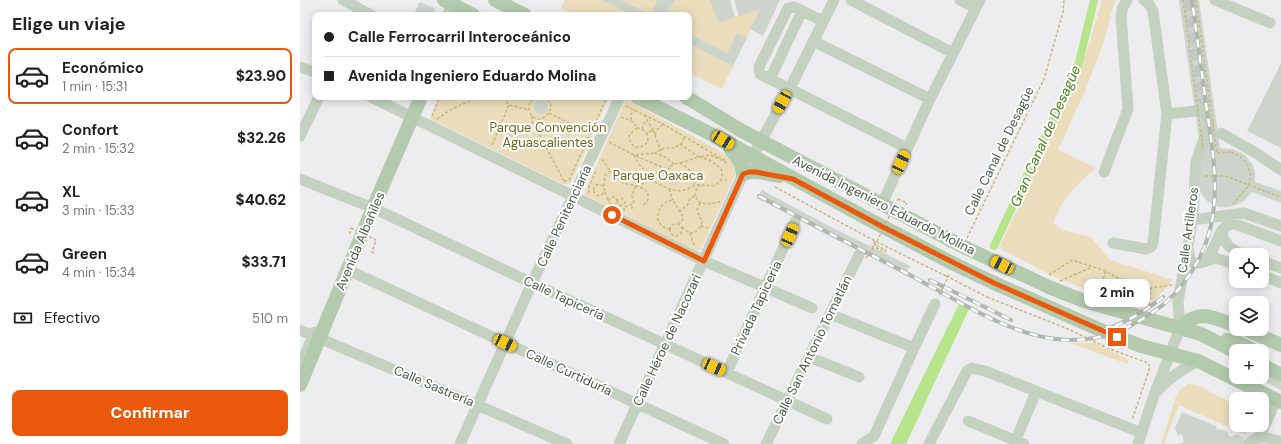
<!DOCTYPE html>
<html lang="es">
<meta charset="utf-8">
<style>
body{margin:0;font-family:"DM Sans",sans-serif;background:#f2f2f2;color:#222;height:100vh;display:flex;flex-direction:column;font-size:15px;white-space:nowrap}
*{box-sizing:border-box;margin:0}
p{font-size:13px;color:#767676}
.icon{flex:none;width:22px;height:22px;fill:none;stroke:currentColor;stroke-width:2;stroke-linecap:round;stroke-linejoin:round}
.map{position:relative;flex:1;overflow:hidden}
.panel{display:flex;flex-direction:column;background:#fff;width:300px}
.panel>*{flex:none}
.top-card{position:absolute;left:12px;top:12px;width:380px;height:88px;border-radius:8px;box-shadow:0 2px 10px #0003;display:grid;align-content:center;height:88px;padding:0 12px;background:#fff}
.tools{position:absolute;left:929px;top:248px;display:grid;gap:8px}
.tools a{display:grid;place-items:center;width:40px;height:40px;border-radius:8px;background:#fff;box-shadow:0 2px 10px #0003;font-size:20px}
.end{position:absolute;width:18px;height:18px;margin:-9px;border:5px solid #ea580c;background:#fff;box-shadow:0 0 0 2px #fff}
.from{border-radius:50%}
.bubble{position:absolute;height:28px;border-radius:8px;background:#fff;box-shadow:0 2px 10px #0003;font-size:13px;font-weight:800;line-height:28px;text-align:center}
.car{position:absolute;width:12px;height:24px;margin:-12px -6px;border-radius:5px;box-shadow:0 0 3px 1px #0007;background:linear-gradient(#f5c518 24%,#345 0 40%,#f5c518 0 76%,#345 0 86%,#f5c518 0)}
.top-card b{display:flex;align-items:center;gap:14px;height:38px;font-size:15px}
.top-card b+b{border-top:1px solid #e0e0e0}
.top-card i{width:10px;height:10px;background:#222}
ul{padding:0;list-style:none}
li{display:flex;align-items:center;gap:12px;height:56px;margin:0 8px 6px;padding:0 4px;border:2px solid transparent;border-radius:8px}
li div{flex:1}
li b{display:block;font-size:15px}
li em{font-style:normal;font-weight:800}
li.active{border-color:#ea580c}
li>.icon{width:36px;height:36px;stroke-width:1.5}
h2{padding:0 12px;font-size:18px;line-height:48px}
.pay{display:flex;align-items:center;gap:10px;height:44px;padding:0 12px;font-size:15px}
.pay p{margin-inline-start:auto}
.action{display:flex;gap:8px;margin-top:auto;padding:8px 12px}
.action a{flex:1;height:46px;border-radius:8px;background:#ea580c;color:#fff;font-size:16px;font-weight:800;line-height:46px;text-align:center}
main{display:flex;flex:1;min-height:0}
.map>svg:first-child{display:block}
.green{fill:#ebddbc}
.water{fill:#b7e58c}
.lines{fill:none;stroke-linecap:round;stroke-linejoin:round}
.canal{stroke:#b7e58c;stroke-width:8}
.building{fill:#cdd4cc}
.minor-tunnel{stroke:#c4c7c5;stroke-width:11;stroke-dasharray:11 5.5;stroke-linecap:butt}
.path{stroke:#c7b877;stroke-width:1.5;stroke-dasharray:3 2;stroke-linecap:butt}
.minor{stroke:#c4d1c0;stroke-width:11}
.major{stroke:#b3caad;stroke-width:14}
.rail-casing{stroke:#afb7af;stroke-width:4}
.rail{stroke:#fff;stroke-width:2.5;stroke-dasharray:8;stroke-linecap:butt}
.path-bridge{stroke:#c7b877;stroke-width:1.5;stroke-dasharray:3 2;stroke-linecap:butt}
.major-bridge{stroke:#b3caad;stroke-width:14}
.route{stroke:#ea580c;stroke-width:5}
.labels{text-anchor:middle;dominant-baseline:central;stroke-width:4;stroke-linejoin:round;paint-order:stroke}
.park-label{font-size:13px;fill:#74641c;stroke:#fff}
.street-label{font-size:13px;fill:#4a5846;stroke:#fff}
.water-label{font-size:14px;font-style:italic;fill:#478114;stroke:#fff}
</style>
<main>
<section class="panel">
<h2>Elige un viaje</h2>
<ul>
<li class="active"><svg class="icon" aria-label="car" viewBox="0 0 24 24"><path d="M5 17H2v-5l4-1 3-4h7l3 4 3 1v5h-3M9 17h6M6 11h13"/><circle cx="7" cy="17" r="2"/><circle cx="17" cy="17" r="2"/></svg><div><b>Económico</b><p>1 min · 15:31</p></div><em>$23.90</em></li>
<li><svg class="icon" aria-label="car" viewBox="0 0 24 24"><path d="M5 17H2v-5l4-1 3-4h7l3 4 3 1v5h-3M9 17h6M6 11h13"/><circle cx="7" cy="17" r="2"/><circle cx="17" cy="17" r="2"/></svg><div><b>Confort</b><p>2 min · 15:32</p></div><em>$32.26</em></li>
<li><svg class="icon" aria-label="car" viewBox="0 0 24 24"><path d="M5 17H2v-5l4-1 3-4h7l3 4 3 1v5h-3M9 17h6M6 11h13"/><circle cx="7" cy="17" r="2"/><circle cx="17" cy="17" r="2"/></svg><div><b>XL</b><p>3 min · 15:33</p></div><em>$40.62</em></li>
<li><svg class="icon" aria-label="car" viewBox="0 0 24 24"><path d="M5 17H2v-5l4-1 3-4h7l3 4 3 1v5h-3M9 17h6M6 11h13"/><circle cx="7" cy="17" r="2"/><circle cx="17" cy="17" r="2"/></svg><div><b>Green</b><p>4 min · 15:34</p></div><em>$33.71</em></li>
</ul>
<div class="pay"><svg class="icon" aria-label="cash" viewBox="0 0 24 24"><path d="M3 7h18v10H3z"/><circle cx="12" cy="12" r="2"/></svg>Efectivo<p>510 m</p></div>
<div class="action"><a>Confirmar</a></div>
</section>
<div class="map">
<svg width="981" height="444" viewBox="0 0 981 444">
<rect width="100%" height="100%" fill="#edecef"/>
<path class="green" d="M265 0H302L332 15H274L261 8Z
M321 0H357L351 15Z
M375 0H410L418 22 461 8 447 38 437 33 427 53 389 34V15H366Z
M802 0H815L804 41 785 91 758 150 796 168C774 187 764 196 753 223L762 230 791 237 810 260 873 280 857 298 847 302 825 299 797 293 754 277 699 248 780 75Z
M389 44 433 66 422 89 389 73Z
M139 97H309L271 183 265 185 130 119Z
M327 100 429 156 438 169 401 249 395 251 285 195V191L325 101Z
M771 343H795L829 360 827 364Z
M888 383 901 387 936 405V425H950L946 435 879 405 864 444H861L877 393Z"/>
<path class="water" d="M659 304 669 309 606 444H590Z"/>
<g class="lines">
<path class="canal" d="M694 246 778 67 794 0"/>
</g>
<path class="building" d="M302 0H321L351 15H332Z
M357 0H375L366 15H351Z
M410 0H430L435 17 418 23Z
M434 0H480L463 36 450 29 461 8 439 16Z
M879 0H899L920 148 933 149 945 155 953 165 955 173V182L981 191V203L952 192 944 201 936 205 928 207H919L908 202 899 191 902 160Z
M120 2 136 9 133 15H113Z
M437 33 447 38 433 66 389 44V34L427 53Z
M981 63V148L947 131Z
M234 107a7 7 0 1 1 14 0a7 7 0 1 1-14 0Z
M206.5 131a5.5 5.5 0 1 1 11 0a5.5 5.5 0 1 1-11 0Z
M462 190 533 228 610 266 605 275 457 198Z
M962 373 981 383V390L956 377H962Z
M882 412 916 426 917 430 919 429 928 432 929 436 931 437 938 434 939 436 944 438 942 444H879L884 442 882 434 878 436 875 428Z"/>
<g class="lines">
<path class="minor-tunnel" d="M889 0 905 110"/>
<path class="path" d="M204 97 209 105 229 110
M238 97C231 99 227 105 230 112 238 132 265 103 241 97
M326 106 344 115 353 130
M249 113 290 133
M344 115 363 124 426 161
M132 116 140 97
M232 116V121L264 181
M321 117C328 120 334 120 337 128L333 131 329 136C330 148 341 152 348 141L347 133 353 130 361 151
M137 119 150 110 178 97
M331 120V114L335 110
M337 128 342 129 347 133
M342 129 343 125 347 120
M355 135 357 130 363 124
M309 142 334 155 355 153
M380 144 383 142 384 136
M192 145 209 105
M931 152 941 157 948 165 951 176 949 185 933 204
M334 155C342 173 350 174 368 173L369 167 374 164 380 163C390 169 397 175 393 187
M336 156 369 170
M302 159 310 171 318 177 323 183C330 185 350 186 348 198 348 201 346 203 343 205
M380 163 399 157 409 160 417 165 422 170V179
M374 164 367 158 355 153 364 148H375L380 144 399 157 411 155 427 163
M351 173 353 181C363 186 373 193 385 190 389 189 392 186 396 185 408 183 412 191 422 179L429 181
M905 176H925L981 197
M264 181 269 180 307 97
M293.5 190a5.5 5.5 0 1 1 11 0a5.5 5.5 0 1 1-11 0Z
M336 185 345 183 349 180 353 181
M304 186 305 175 310 171
M475 187 575 241 646 276
M369 189 373 200
M305 192 308 200
M289 193V187L296 171
M395 196 396 190 400 185
M309 201a4 4 0 1 1 8 0a4 4 0 1 1-8 0Z
M317.5 202a3.5 3.5 0 1 1 7 0a3.5 3.5 0 1 1-7 0Z
M598 199 607 203 606 205
M334 203 332 196 336 185
M324 211V207L329 206 332 204V209
M379 212 388 204 390 198 395 196 400 203 408 204 420 202
M370 230a6 6 0 1 1 12 0a6 6 0 1 1-12 0Z
M401 226 408 228
M382 227C384 228 385 230 387 231 394 237 401 228 402 222L397 210 400 203
M370 228 367 229C363 227 359 224 358 219 357 210 363 201 373 200L383 217 382 222 376 224
M51 233H50L51 228
M390 233 393 243 395 246
M667 238 744 79 763 12 764 0
M575 241 572 246 585 252 586 250 575 245
M74 253 72 252 76 240
M749 275 772 260 806 271 816 277 836 303
M816 277 851 288 872 285
M760 281 792 267
M798 293 806 271
M639 295 650 273
M687 297 768 329 810 349 848 363 850 367 832 420
M849 305 851 288"/>
<path class="minor" d="M43 0 71 15
M551 0 653 53
M660 0 676 8
M915 0 970 23
M147 15 154 0
M523 21 494 7 488 8 459 67 460 74 607 148
M513 41 630 99
M0 67 15 72
M470 79 502 11
M71 97 273 196 404 261 512 308
M921 133 956 153 981 170
M0 136 19 97
M804 172 828 109 821 17 822 9 827 0
M0 179 73 208 232 283 527 419
M582 204 630 99 680 0
M892 220 944 213 981 226
M813 243 846 249 851 247 853 243 867 114 853 11 849 4 844 0
M888 248 890 259 893 263C901 265 908 260 916 258L936 265
M946 255C942 254 937 252 934 250 922 243 915 225 935 224L981 241
M962 261 981 268
M904 262 910 255 922 230
M48 270 424 444
M962 275 981 283
M530 314 614 348 574 436 562 444
M0 330 177 405 267 444
M614 348 635 304
M509 357 559 377
M0 366 15 332
M427 372 495 222
M857 391C869 378 882 369 898 361
M668 421 724 444
M959 438 976 400
M160 444 232 283 320 97
M319 444 443 174 490 88 534 0
M466 444 559 255
M629 444 667 371 672 368 685 371 842 433
M714 444 736 392
M838 444 854 395 880 328 878 302 893 217 896 162 909 124 905 110 867 114
M948 444C957 434 970 438 981 442"/>
<path class="major" d="M144 0 173 15
M195 0 225 15
M337 97 423 140 570 220 652 263
M386 97 442 131 660 245
M430 148 441 163 443 174C455 169 467 174 479 176
M702 265 751 288 784 301 901 334 936 352
M694 283 805 332 841 346 898 361 981 402
M880 328C899 308 913 317 936 326
M945 329 981 345
M927 340 939 343 955 351
M962 365 981 375
M0 385 73 208 121 97"/>
<defs>
<path id="rail" d="M459 196C507 222 556 247 606 273 654 298 716 341 772 340 806 340 838 325 864 304 890 281 908 249 913 215 918 180 912 145 907 111 902 74 897 37 892 0
M630 280 711 320
M800 331C824 324 844 312 863 297"/>
</defs>
<use href="#rail" class="rail-casing"/>
<use href="#rail" class="rail"/>
<path class="path-bridge" d="M883 0 903 149
M896 0 917 153 931 152
M51 228 76 240
M566 258 575 245 598 199
M646 276 687 297"/>
<path class="major-bridge" d="M660 245 702 265
M652 263 694 283"/>
</g>
<g class="lines">
<path class="route" d="M312 215 404 261 443 174 449 172H455L493 179 583 227 694 283 817 337"/>
</g>
<g class="labels">
<g class="park-label">
<text x="248" y="127">Parque Convención<tspan x="248" dy="15">Aguascalientes</tspan></text>
<text x="358" y="175">Parque Oaxaca</text>
</g>
<g class="street-label">
<text transform="translate(699 151) rotate(-64)">Calle Canal de Desagüe</text>
<text transform="translate(584 205) rotate(27)">Avenida Ingeniero Eduardo Molina</text>
<text transform="translate(264 216) rotate(-65)">Calle Penitenciaría</text>
<text transform="translate(888 230) rotate(-82)">Calle Artilleros</text>
<text transform="translate(60 241) rotate(-67)">Avenida Albañiles</text>
<text transform="translate(264 298) rotate(25)">Calle Tapicería</text>
<text transform="translate(456 308) rotate(-65)">Privada Tapiceria</text>
<text transform="translate(367 340) rotate(-65)">Calle Héroe de Nacozari</text>
<text transform="translate(512 350) rotate(-64)">Calle San Antonio Tomatlán</text>
<text transform="translate(269 372) rotate(25)">Calle Curtiduría</text>
<text transform="translate(134 386) rotate(23)">Calle Sastrería</text>
</g>
<g class="water-label">
<text transform="translate(745 136) rotate(-66)">Gran Canal de Desagüe</text>
</g>
</g>
</svg>
<div class="tools">
<a><svg class="icon" aria-label="locate" viewBox="0 0 24 24"><circle cx="12" cy="12" r="6"/><path d="M12 2v4M12 18v4M2 12h4M18 12h4"/></svg></a>
<a><svg class="icon" aria-label="layers" viewBox="0 0 24 24"><path d="M12 4l9 5-9 5-9-5zM3 14l9 5 9-5"/></svg></a>
<a>+</a>
<a>−</a>
</div>
<i class="end from" style="left:312px;top:215px"></i>
<i class="end" style="left:817px;top:337px"></i>
<div class="bubble" style="left:784px;top:279px;width:66px">2 min</div>
<i class="car" style="left:482px;top:102px;rotate:209deg"></i>
<i class="car" style="left:423px;top:140px;rotate:121deg"></i>
<i class="car" style="left:601px;top:162px;rotate:25deg"></i>
<i class="car" style="left:490px;top:235px;rotate:24deg"></i>
<i class="car" style="left:702px;top:265px;rotate:296deg"></i>
<i class="car" style="left:205px;top:343px;rotate:115deg"></i>
<i class="car" style="left:414px;top:367px;rotate:114deg"></i>
<div class="top-card">
<b><i class="from"></i>Calle Ferrocarril Interoceánico</b>
<b><i></i>Avenida Ingeniero Eduardo Molina</b>
</div>
</div>
</main>
